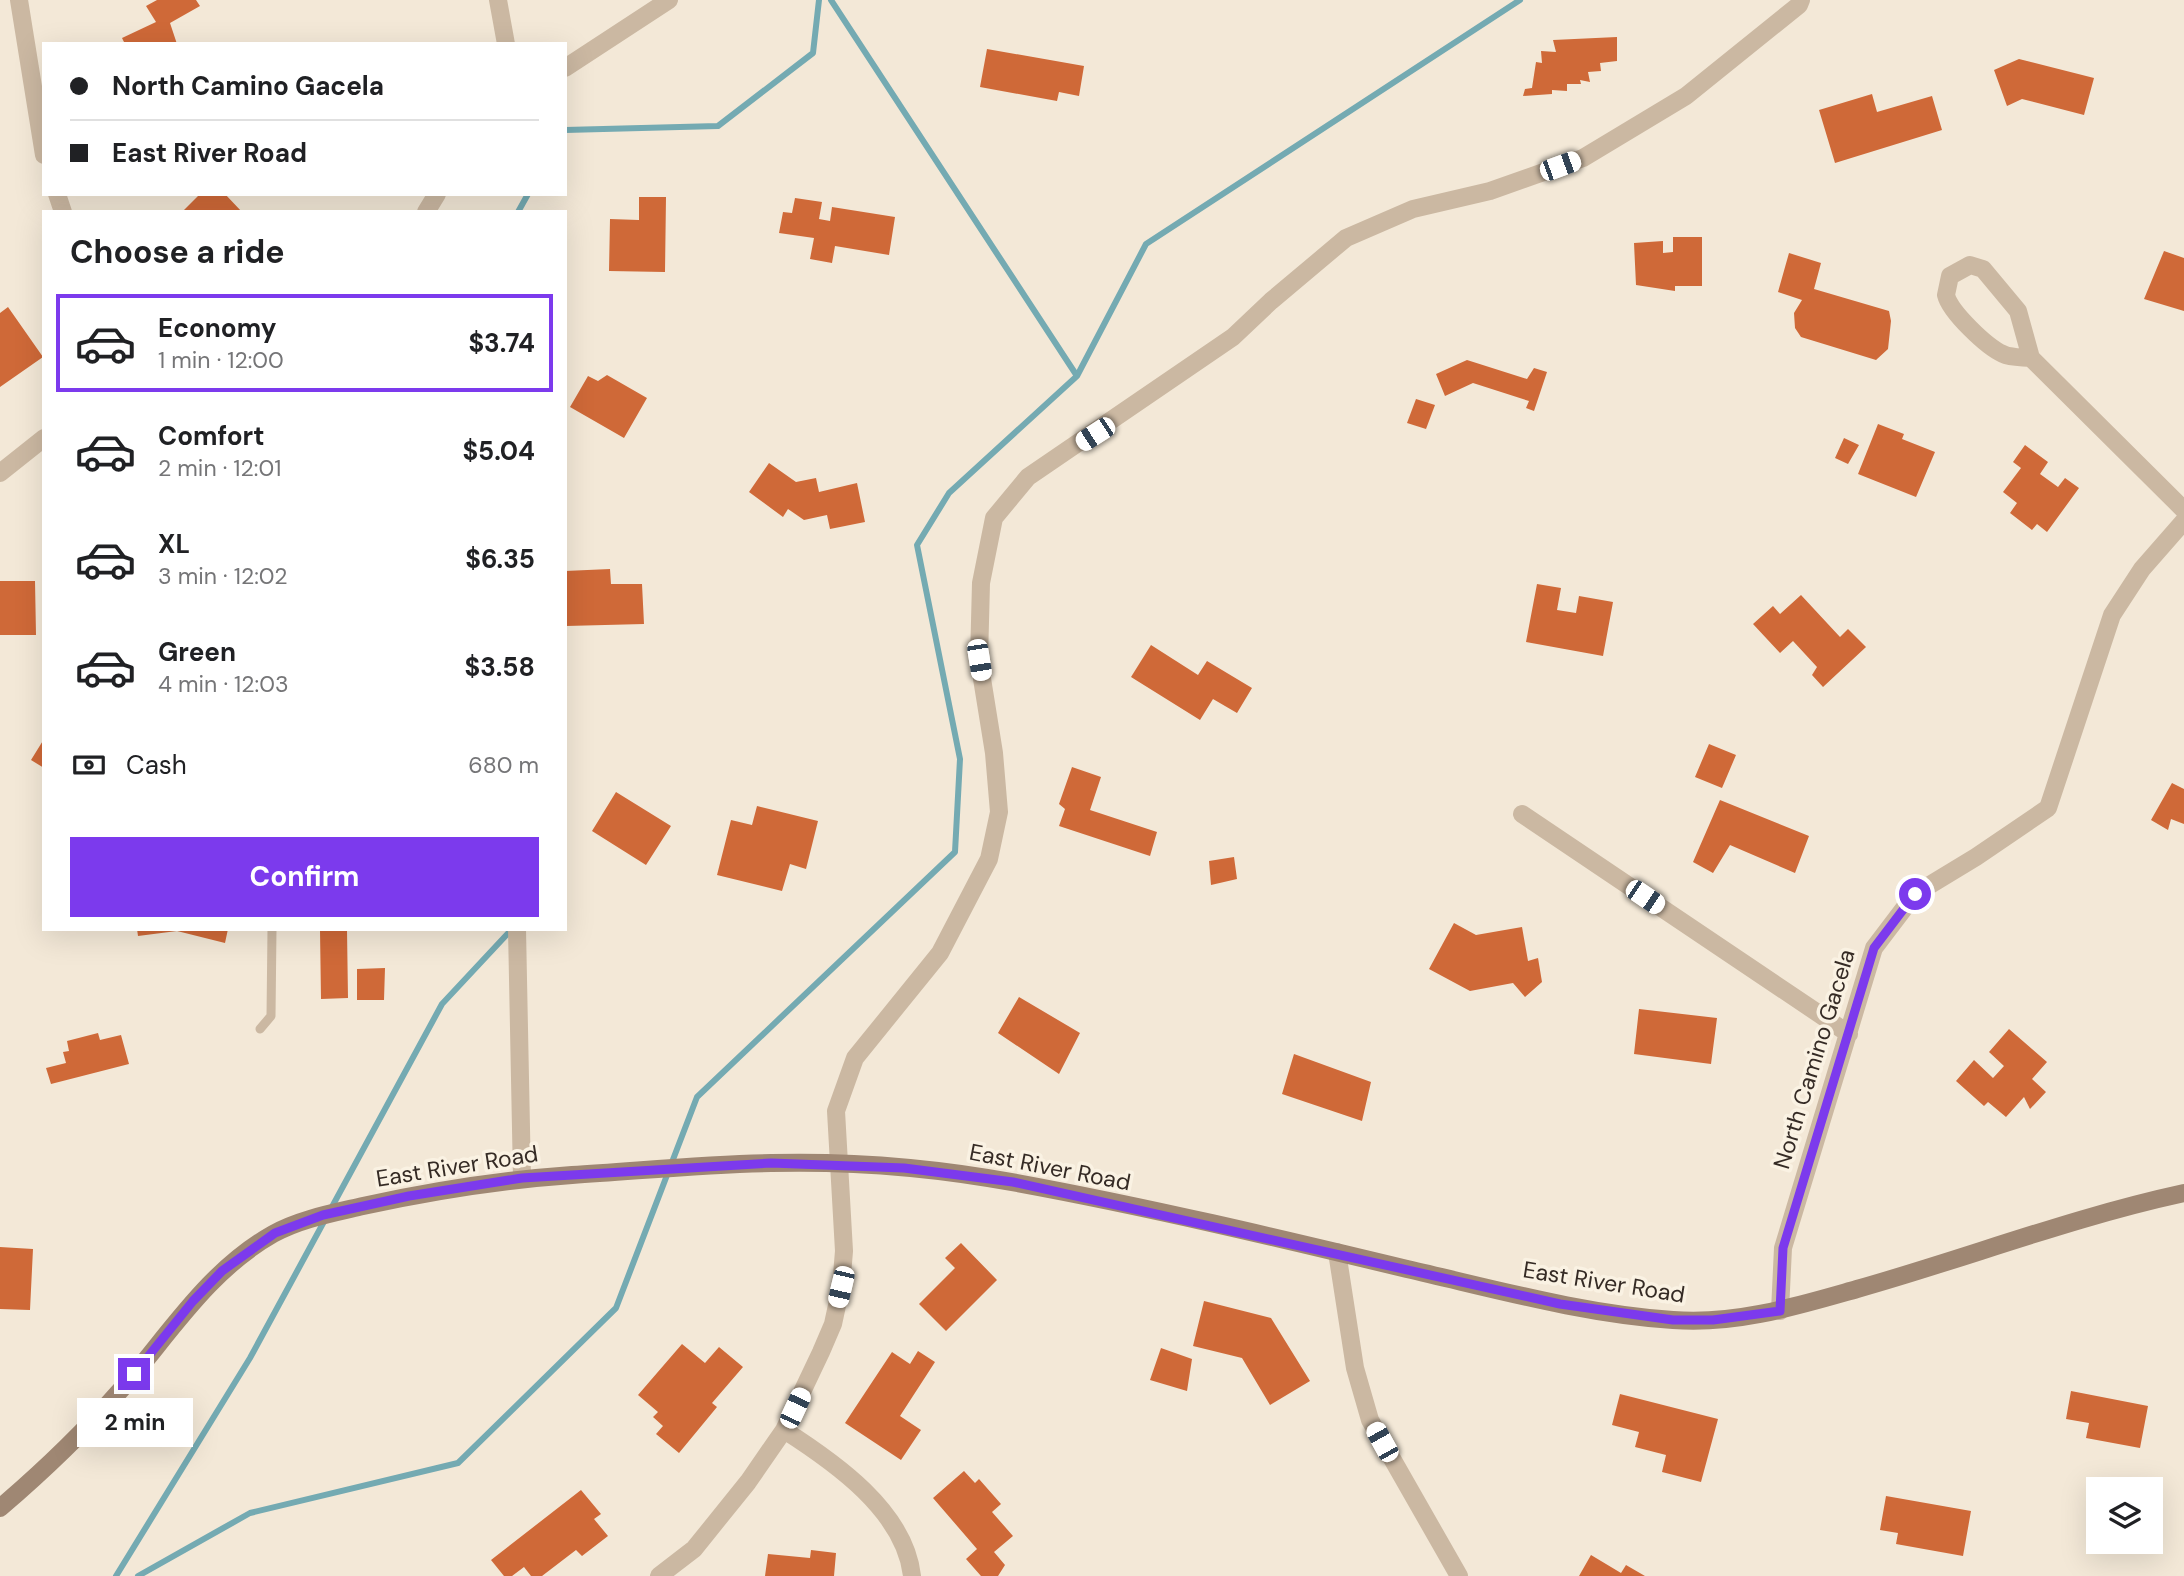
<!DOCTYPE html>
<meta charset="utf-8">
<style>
body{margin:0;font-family:"DM Sans",sans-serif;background:#f6f6f6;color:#202124;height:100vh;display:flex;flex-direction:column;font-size:26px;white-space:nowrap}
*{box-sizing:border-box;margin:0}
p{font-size:23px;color:#757577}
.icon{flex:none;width:38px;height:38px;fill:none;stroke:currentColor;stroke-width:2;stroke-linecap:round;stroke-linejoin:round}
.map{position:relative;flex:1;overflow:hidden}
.panel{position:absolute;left:42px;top:210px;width:525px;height:721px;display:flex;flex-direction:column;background:#fff;border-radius:0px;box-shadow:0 7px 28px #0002}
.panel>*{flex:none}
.top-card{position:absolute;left:42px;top:42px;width:525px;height:154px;border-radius:0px;box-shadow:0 7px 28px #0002;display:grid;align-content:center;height:154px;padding:0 28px;background:#fff}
.buttons{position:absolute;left:2086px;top:1477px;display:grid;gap:14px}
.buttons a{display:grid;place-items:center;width:77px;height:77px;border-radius:0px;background:#fff;box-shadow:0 7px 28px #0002;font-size:35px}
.end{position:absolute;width:32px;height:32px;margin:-16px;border:9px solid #7c3aed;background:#fff;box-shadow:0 0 0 4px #fff}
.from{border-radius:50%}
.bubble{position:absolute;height:49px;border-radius:0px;background:#fff;box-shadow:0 7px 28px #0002;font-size:23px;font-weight:700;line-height:49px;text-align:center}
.car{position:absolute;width:21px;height:42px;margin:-21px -10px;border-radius:9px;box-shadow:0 0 5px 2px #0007;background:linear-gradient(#fff 24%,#345 0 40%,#fff 0 76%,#345 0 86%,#fff 0)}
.top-card b{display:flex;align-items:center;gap:24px;height:66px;font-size:26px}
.top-card b+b{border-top:2px solid #e0e0e0}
.top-card i{width:18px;height:18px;background:#202124}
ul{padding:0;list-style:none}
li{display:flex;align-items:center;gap:21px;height:98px;margin:0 14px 10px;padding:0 14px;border:4px solid transparent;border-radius:0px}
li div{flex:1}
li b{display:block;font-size:26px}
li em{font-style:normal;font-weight:700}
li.on{border-color:#7c3aed}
li>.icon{width:63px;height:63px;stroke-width:1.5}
h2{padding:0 28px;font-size:32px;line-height:84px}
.pay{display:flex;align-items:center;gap:18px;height:77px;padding:0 28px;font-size:26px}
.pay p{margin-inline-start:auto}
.action{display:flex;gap:14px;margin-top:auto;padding:14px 28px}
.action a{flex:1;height:80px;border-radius:0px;background:#7c3aed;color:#fff;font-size:28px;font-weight:700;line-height:80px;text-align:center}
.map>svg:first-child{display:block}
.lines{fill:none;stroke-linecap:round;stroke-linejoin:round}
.stream{stroke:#74aab2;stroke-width:6}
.building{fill:#cf6938}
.lane{stroke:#cbb8a2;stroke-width:9}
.street{stroke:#cbb8a2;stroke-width:18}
.secondary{stroke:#9f8773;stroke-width:18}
.route{stroke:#7c3aed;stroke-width:9}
.labels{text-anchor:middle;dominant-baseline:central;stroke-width:7;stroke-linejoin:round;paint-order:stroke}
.street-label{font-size:23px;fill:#352b25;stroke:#faf2e3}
</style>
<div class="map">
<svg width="2184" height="1576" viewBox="0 0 2184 1576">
<rect width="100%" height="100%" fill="#f3e8d7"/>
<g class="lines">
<path class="stream" d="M565 130 718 126 813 53 819 0
M518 212 528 194
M1077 376 1146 244 1520 0
M116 1576 250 1358 442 1004 512 929
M138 1576 250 1513 458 1463 616 1308 697 1097 955 852 960 759 917 545 949 493 1077 376 831 0"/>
</g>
<path class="building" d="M157 0H196L200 6 170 23 177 44H125L122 38 156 22 146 6Z
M1617 37V61L1600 63 1601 71 1588 72 1590 82 1580 80 1581 84H1567V91L1552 90V94L1523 96 1525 89 1532 88 1536 62 1542 63 1541 51 1556 52 1553 40Z
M987 49 1084 66 1079 96 1059 92 1057 101 980 87Z
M2019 59 2094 78 2084 115 2022 99 2007 106 1994 70Z
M1872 94 1877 112 1932 96 1942 130 1835 163 1819 110Z
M200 194H225L242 212H182Z
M639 197H666L665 272 609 271 610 219 639 220Z
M795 198 822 202 819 219 830 221 832 207 895 217 889 255 835 246 832 263 810 259 814 238 779 233 783 212 792 213Z
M1673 237H1702V286H1675V291L1636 285 1634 243 1663 241V253L1673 252Z
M2164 251 2184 258V311L2144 299Z
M1789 253 1821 263 1814 289 1889 311 1891 321 1888 349 1876 360 1801 337 1795 328 1794 313 1802 300 1778 292Z
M8 307 43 357 0 387V313Z
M1467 360 1527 379 1534 368 1547 372 1534 411 1526 408 1529 401 1473 383 1445 396 1436 374Z
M607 375 647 398 624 438 570 407 588 376 598 381Z
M1416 399 1435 405 1426 429 1407 423Z
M1878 424 1904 434 1902 439 1935 452 1916 497 1858 474Z
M1844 438 1859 445 1848 464 1835 458Z
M2025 445 2048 462 2040 474 2058 487 2065 478 2079 488 2047 532 2037 524 2032 530 2010 513 2017 503 2003 492 2021 468 2013 462Z
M769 463 796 482 816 478 819 492 857 483 865 522 830 529 827 515 804 520 788 509 783 517 749 492Z
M610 569 611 584H642L644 624 566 626 565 571Z
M0 581H35L36 635H0Z
M1537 584 1561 588 1557 610 1576 613 1579 596 1613 602 1603 656 1526 642Z
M1801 595 1840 637 1848 629 1866 647 1823 687 1812 675 1817 667 1793 641 1780 653 1753 624 1773 606 1780 614Z
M1151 645 1198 675 1207 661 1252 688 1237 713 1213 699 1200 720 1131 677Z
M44 739V768L31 760Z
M1709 744 1736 755 1722 788 1695 777Z
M1072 767 1101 777 1090 810 1157 832 1150 856 1059 826 1065 809 1059 804Z
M2172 783 2184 789V824L2171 819 2168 830 2151 820Z
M616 792 671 826 646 865 592 831Z
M1720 800 1809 836 1795 873 1730 845 1713 873 1693 862Z
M757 806 818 821 806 869 790 864 782 891 717 875 731 820 752 825Z
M1234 857 1237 879 1211 885 1209 861Z
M1454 923 1476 935 1522 927 1528 961 1538 958 1542 982 1525 997 1513 983 1470 991 1429 969Z
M137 929H228L225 943 177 931 138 936Z
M320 930H347L348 998 321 999Z
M385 968 384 1000H357V969Z
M1019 997 1080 1033 1059 1074 998 1033Z
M1639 1009 1717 1018 1711 1064 1634 1054Z
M2009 1029 2047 1062 2032 1079 2046 1092 2030 1109 2024 1097 2006 1117 1988 1102 1984 1106 1956 1081 1974 1060 1993 1078 2004 1066 1989 1052Z
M98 1033 100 1040 121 1035 129 1064 51 1084 46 1068 66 1063 63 1052 69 1051 67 1041Z
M1294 1054 1371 1082 1362 1121 1282 1094Z
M961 1243 997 1280 946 1331 919 1304 955 1268 945 1258Z
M0 1247 33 1249 30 1310 0 1309Z
M1204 1301 1271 1318 1310 1381 1270 1405 1242 1358 1193 1346Z
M682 1344 705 1363 719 1347 743 1367 712 1403 717 1407 679 1453 656 1434 663 1426 653 1417 658 1412 638 1395Z
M1161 1348 1192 1359 1187 1391 1150 1380Z
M918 1351 935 1362 900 1416 921 1430 901 1460 845 1423 892 1352 910 1364Z
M2071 1391 2148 1406 2140 1448 2086 1438 2089 1423 2066 1419Z
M1620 1394 1718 1419 1701 1482 1662 1472 1666 1455 1635 1447 1639 1432 1612 1425Z
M964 1471 975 1483 979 1479 1001 1504 992 1512 1013 1536 994 1552 1005 1565 998 1576H981L966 1559 977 1549 933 1498Z
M581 1490 601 1514 594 1519 608 1536 582 1556 576 1550 542 1576H531L524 1567 512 1576H504L491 1560Z
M1886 1496 1971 1511 1963 1556 1896 1544 1898 1533 1880 1530Z
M811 1550 836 1553 834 1576H765L768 1554 810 1558Z
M1591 1555 1621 1573 1626 1565 1645 1576H1579Z"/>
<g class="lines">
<path class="lane" d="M260 1029 271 1016 272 929"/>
<path class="street" d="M19 0 44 155
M498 0 506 44
M565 68 669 0
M57 194 63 212
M426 212 437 194
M2031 358C2022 357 2011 358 2003 354 1987 347 1950 312 1946 295L1950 276 1970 265 1983 269 2018 311 2031 358 2184 510
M0 473 44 438
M1522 814 1849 1034
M517 929 522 1178
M1337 1252 1355 1368 1370 1420 1459 1576
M1780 1311 1783 1248 1874 948 1915 894 1976 857 2048 808 2112 615 2142 569 2184 521
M784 1430C834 1462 905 1511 912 1576
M659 1576 694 1549 748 1482 784 1430 821 1352 833 1324 841 1287 844 1251 836 1111 855 1058 940 953 989 859 999 812 994 753 979 660 981 583 994 518 1028 477 1233 337 1271 301 1346 238 1413 209 1490 191 1583 158 1686 96 1799 5 1801 0"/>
<path class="secondary" d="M0 1508C42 1472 82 1434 118 1393 167 1338 206 1272 273 1234 300 1219 333 1213 363 1206 432 1191 501 1180 572 1175 638 1171 705 1164 771 1163 853 1161 937 1168 1017 1183 1148 1207 1278 1238 1407 1269 1495 1289 1583 1314 1673 1320 1736 1325 1797 1306 1857 1289 1967 1258 2073 1217 2184 1193"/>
</g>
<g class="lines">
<path class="route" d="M134 1374 193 1301 222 1271 275 1233 323 1215 409 1196 522 1178 771 1163 904 1168 1013 1182 1560 1304 1673 1320H1713L1780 1311 1783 1248 1874 948 1915 894"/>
</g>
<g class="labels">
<g class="street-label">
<text transform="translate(1814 1059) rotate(-73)">North Camino Gacela</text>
<text transform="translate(457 1166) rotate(-9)">East River Road</text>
<text transform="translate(1050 1167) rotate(11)">East River Road</text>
<text transform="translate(1604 1282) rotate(9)">East River Road</text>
</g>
</g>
</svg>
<div class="buttons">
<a><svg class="icon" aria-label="layers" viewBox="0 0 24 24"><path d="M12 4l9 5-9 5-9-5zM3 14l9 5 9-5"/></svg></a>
</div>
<i class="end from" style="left:1915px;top:894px"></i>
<i class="end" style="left:134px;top:1374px"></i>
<div class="bubble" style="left:77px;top:1398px;width:116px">2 min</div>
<i class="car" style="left:1560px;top:166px;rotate:70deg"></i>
<i class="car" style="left:1095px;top:434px;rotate:237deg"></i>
<i class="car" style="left:979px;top:660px;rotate:171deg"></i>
<i class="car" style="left:1645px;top:897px;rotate:124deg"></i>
<i class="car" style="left:841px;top:1287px;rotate:193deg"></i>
<i class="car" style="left:795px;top:1408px;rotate:25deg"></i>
<i class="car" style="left:1382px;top:1442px;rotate:331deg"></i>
<div class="top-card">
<b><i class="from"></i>North Camino Gacela</b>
<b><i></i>East River Road</b>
</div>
<section class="panel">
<h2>Choose a ride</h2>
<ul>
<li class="on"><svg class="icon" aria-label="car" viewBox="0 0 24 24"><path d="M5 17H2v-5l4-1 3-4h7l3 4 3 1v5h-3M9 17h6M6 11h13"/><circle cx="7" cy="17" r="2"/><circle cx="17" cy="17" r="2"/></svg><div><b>Economy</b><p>1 min · 12:00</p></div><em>$3.74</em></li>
<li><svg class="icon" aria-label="car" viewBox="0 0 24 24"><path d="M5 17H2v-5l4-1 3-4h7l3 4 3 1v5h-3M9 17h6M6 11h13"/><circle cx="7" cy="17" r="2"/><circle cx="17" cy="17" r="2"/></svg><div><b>Comfort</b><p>2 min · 12:01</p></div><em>$5.04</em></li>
<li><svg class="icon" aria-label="car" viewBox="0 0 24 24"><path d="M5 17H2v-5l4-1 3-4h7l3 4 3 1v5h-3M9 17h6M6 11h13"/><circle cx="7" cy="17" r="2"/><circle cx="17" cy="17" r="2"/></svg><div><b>XL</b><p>3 min · 12:02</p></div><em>$6.35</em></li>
<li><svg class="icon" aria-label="car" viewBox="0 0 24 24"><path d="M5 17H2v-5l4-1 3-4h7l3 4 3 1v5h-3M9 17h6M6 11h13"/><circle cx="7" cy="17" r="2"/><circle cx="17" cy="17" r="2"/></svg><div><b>Green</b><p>4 min · 12:03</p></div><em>$3.58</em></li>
</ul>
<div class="pay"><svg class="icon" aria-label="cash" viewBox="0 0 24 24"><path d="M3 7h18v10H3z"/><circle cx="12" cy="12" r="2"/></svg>Cash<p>680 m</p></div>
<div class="action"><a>Confirm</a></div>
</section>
</div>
